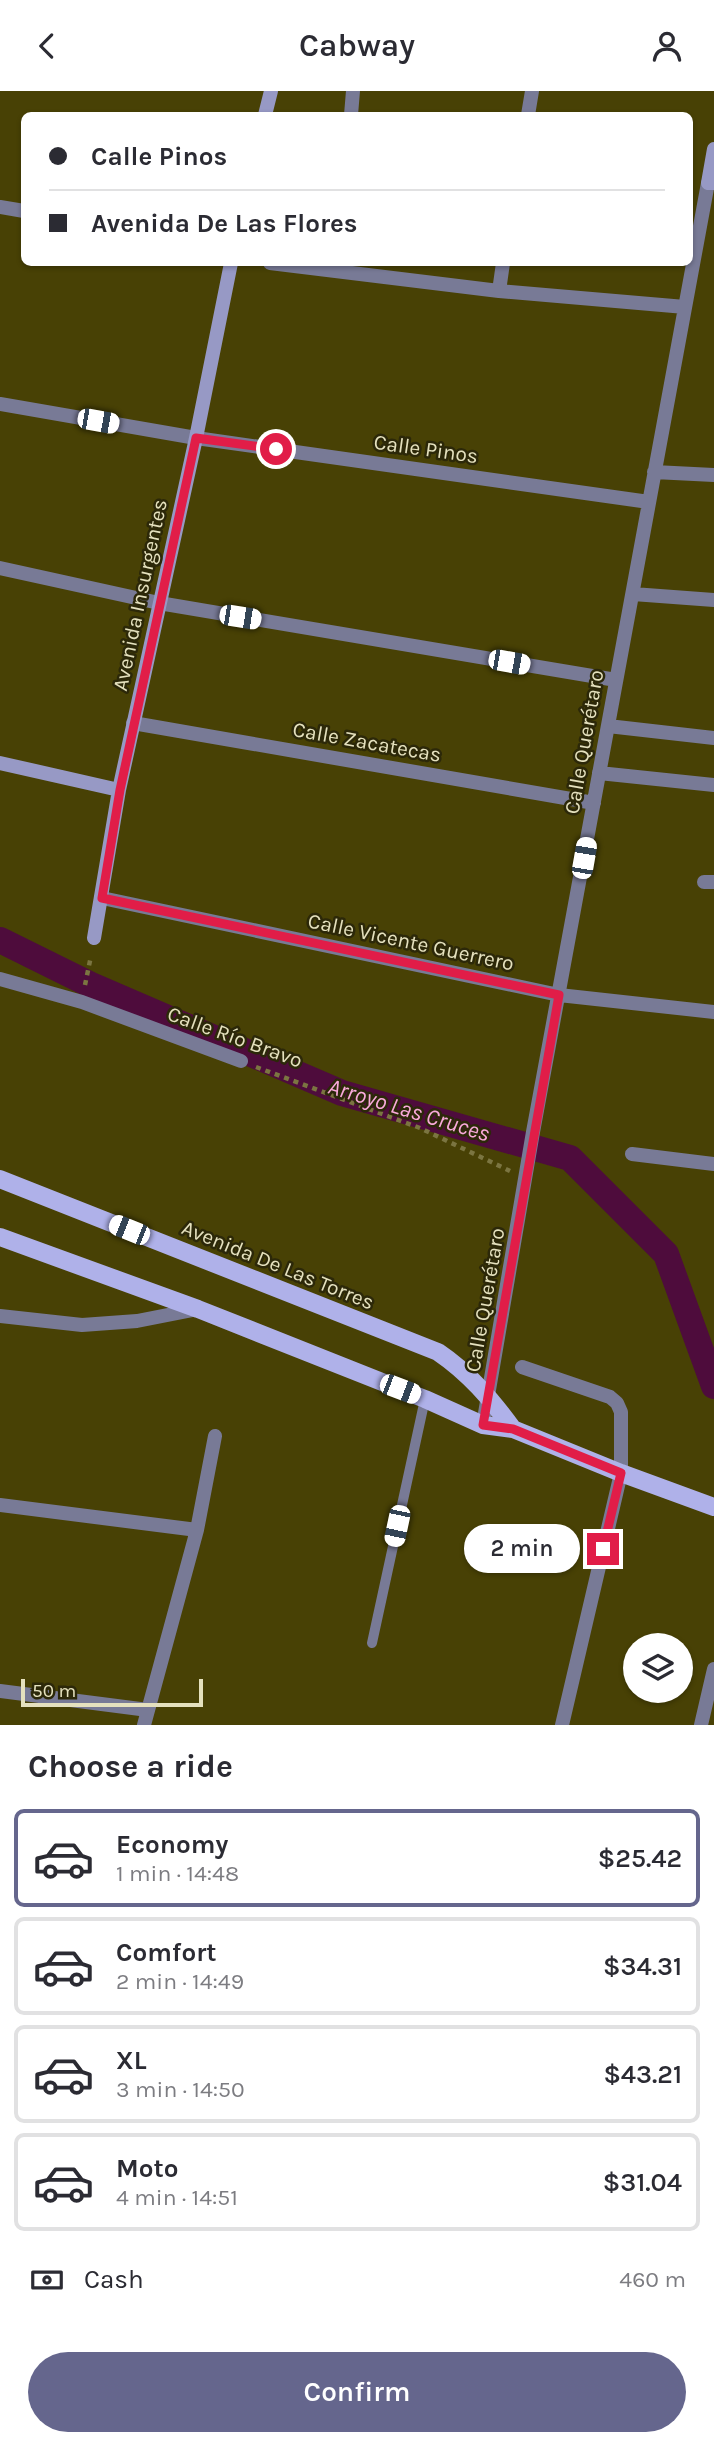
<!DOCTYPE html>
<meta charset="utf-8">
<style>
body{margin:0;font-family:Karla,sans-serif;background:#f2f2f3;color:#2b2b33;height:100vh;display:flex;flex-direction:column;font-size:26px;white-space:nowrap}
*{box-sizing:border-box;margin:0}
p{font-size:23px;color:#7c7c81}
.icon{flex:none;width:38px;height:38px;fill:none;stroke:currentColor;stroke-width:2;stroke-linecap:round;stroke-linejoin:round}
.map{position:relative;height:1634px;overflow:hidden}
.drawer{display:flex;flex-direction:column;background:#fff;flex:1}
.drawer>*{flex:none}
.hud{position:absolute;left:21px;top:21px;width:672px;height:154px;border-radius:10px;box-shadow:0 2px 5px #0004;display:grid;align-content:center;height:154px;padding:0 28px;background:#fff}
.buttons{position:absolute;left:623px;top:1542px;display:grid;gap:14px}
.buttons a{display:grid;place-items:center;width:70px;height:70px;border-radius:50%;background:#fff;box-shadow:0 2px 5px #0004;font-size:35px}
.scale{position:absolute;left:21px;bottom:18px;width:182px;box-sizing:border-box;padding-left:7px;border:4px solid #e5e1be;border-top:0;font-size:19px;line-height:24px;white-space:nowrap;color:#e5e1be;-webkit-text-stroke:5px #2c2809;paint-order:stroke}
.end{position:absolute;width:32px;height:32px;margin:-16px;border:9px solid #e11d48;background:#fff;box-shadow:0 0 0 4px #fff}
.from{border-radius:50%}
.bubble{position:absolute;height:49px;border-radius:24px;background:#fff;box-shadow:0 2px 5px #0004;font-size:23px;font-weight:600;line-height:49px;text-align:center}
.car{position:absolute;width:21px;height:42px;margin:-21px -10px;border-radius:9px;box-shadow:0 0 5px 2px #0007;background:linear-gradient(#fff 24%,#345 0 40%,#fff 0 76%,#345 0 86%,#fff 0)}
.hud b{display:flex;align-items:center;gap:24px;height:66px;font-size:26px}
.hud b+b{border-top:2px solid #e1e1e2}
.hud i{width:18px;height:18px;background:#2b2b33}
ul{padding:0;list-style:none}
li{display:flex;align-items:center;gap:21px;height:98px;margin:0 14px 10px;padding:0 14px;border:4px solid #e1e1e2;border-radius:10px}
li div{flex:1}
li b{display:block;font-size:26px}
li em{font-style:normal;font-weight:600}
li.active{border-color:#65668d}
li>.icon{width:63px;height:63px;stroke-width:1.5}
h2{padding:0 28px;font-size:32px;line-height:84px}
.pay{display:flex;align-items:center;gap:18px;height:77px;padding:0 28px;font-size:26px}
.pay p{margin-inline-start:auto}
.primary-button{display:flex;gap:14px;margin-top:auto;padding:14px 28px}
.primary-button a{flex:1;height:80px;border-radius:42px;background:#65668d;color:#fff;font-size:28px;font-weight:600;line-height:80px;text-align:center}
header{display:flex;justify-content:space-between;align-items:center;height:91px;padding:0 28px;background:#fff;font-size:32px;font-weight:600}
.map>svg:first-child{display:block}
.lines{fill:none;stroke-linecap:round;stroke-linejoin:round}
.canal{stroke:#4e0c3c;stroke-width:26}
.path{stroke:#7b7541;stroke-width:4.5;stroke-dasharray:5 5;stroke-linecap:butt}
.lane{stroke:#787a96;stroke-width:10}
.street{stroke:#787a96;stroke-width:14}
.secondary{stroke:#9799c5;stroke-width:14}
.primary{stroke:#afb1e9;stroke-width:18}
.route{stroke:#e11d48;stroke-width:9}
.labels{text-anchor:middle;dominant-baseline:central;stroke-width:5;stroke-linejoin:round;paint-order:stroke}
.street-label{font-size:21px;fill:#e5e1be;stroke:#2c2809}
.water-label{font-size:23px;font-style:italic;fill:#f9a9db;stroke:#2c2809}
</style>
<header><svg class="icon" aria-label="back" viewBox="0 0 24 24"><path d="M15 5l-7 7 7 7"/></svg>Cabway<svg class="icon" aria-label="person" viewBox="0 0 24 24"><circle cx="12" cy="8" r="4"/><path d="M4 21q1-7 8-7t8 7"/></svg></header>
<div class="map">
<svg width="714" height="1634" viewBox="0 0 714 1634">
<rect width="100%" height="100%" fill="#484105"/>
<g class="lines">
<path class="canal" d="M0 849 91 894 342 1002 570 1067 666 1163 714 1295"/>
<path class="path" d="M85 894 91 865
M256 976 420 1037 510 1080"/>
<path class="lane" d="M372 1552 425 1308"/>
<path class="street" d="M351 24 353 0
M528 24 532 0
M0 116 24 120
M270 172 499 200 685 216
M499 200 503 172
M0 313 196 347 649 411
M654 381 714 384
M0 477 159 512 616 589
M633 503 714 509
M133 632 594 712
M608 635 714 647
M599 682 714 694
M704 791H714
M102 807 559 904 714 921
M0 888 82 911 241 970
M632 1063 714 1073
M0 1225 82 1234 137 1230 198 1218
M522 1276 610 1306 617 1312 621 1321V1382L562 1634
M483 1334 533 1041 708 92
M0 1414 197 1439
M0 1600 148 1619
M144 1634 197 1439 215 1345
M701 1634 714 1578"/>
<path class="secondary" d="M265 24 271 0
M714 58 708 92H714
M0 672 119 699
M94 847 119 699 196 347 231 172"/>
<path class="primary" d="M0 1088 438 1261C469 1282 491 1308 513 1338
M0 1146 198 1218 425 1308 483 1334 513 1338 621 1382 714 1416"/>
</g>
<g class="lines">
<path class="route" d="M276 358 196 347 120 699 102 807 559 904 483 1334 513 1338 621 1382 603 1458"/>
</g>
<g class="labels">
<g class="street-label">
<text transform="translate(426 358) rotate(8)">Calle Pinos</text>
<text transform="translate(140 504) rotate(-78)">Avenida Insurgentes</text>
<text transform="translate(367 651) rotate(10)">Calle Zacatecas</text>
<text transform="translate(584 651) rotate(-80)">Calle Querétaro</text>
<text transform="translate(411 851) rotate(12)">Calle Vicente Guerrero</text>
<text transform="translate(235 946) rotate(20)">Calle Río Bravo</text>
<text transform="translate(278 1174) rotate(22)">Avenida De Las Torres</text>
<text transform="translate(485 1209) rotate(-80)">Calle Querétaro</text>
</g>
<g class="water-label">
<text transform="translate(409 1019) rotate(17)">Arroyo Las Cruces</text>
</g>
</g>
</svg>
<div class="buttons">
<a><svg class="icon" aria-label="layers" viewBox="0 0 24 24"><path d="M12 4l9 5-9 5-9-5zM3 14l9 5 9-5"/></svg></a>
</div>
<div class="scale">50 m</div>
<i class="end from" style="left:276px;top:358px"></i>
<i class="end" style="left:603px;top:1458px"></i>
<div class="bubble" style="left:464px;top:1433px;width:116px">2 min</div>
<i class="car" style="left:98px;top:330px;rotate:100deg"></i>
<i class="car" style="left:240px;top:526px;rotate:99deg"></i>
<i class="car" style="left:509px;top:571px;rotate:100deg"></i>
<i class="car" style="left:584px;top:767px;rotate:10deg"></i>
<i class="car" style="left:129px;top:1139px;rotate:292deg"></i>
<i class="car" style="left:400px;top:1298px;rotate:111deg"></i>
<i class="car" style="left:397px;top:1435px;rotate:192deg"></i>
<div class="hud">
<b><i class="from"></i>Calle Pinos</b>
<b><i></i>Avenida De Las Flores</b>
</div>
</div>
<section class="drawer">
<h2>Choose a ride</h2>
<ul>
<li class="active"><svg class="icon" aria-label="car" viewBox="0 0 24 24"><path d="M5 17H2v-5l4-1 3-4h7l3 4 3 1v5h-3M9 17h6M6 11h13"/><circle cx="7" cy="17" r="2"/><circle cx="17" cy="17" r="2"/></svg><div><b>Economy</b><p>1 min · 14:48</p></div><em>$25.42</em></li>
<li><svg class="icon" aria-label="car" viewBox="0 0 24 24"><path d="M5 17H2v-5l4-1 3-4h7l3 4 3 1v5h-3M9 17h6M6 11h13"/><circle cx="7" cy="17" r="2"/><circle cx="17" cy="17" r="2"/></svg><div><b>Comfort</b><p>2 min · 14:49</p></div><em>$34.31</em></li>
<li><svg class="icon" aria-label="car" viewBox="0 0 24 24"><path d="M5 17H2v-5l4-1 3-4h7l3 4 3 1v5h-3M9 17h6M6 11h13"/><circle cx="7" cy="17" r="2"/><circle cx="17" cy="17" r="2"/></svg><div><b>XL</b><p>3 min · 14:50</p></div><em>$43.21</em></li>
<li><svg class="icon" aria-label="car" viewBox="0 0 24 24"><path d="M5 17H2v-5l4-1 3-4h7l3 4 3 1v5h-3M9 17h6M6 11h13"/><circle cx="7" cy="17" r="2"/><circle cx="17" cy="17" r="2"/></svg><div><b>Moto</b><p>4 min · 14:51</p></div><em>$31.04</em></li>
</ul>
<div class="pay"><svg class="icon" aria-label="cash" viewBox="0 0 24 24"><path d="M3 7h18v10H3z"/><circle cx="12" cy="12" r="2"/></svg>Cash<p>460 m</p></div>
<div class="primary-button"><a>Confirm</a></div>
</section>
